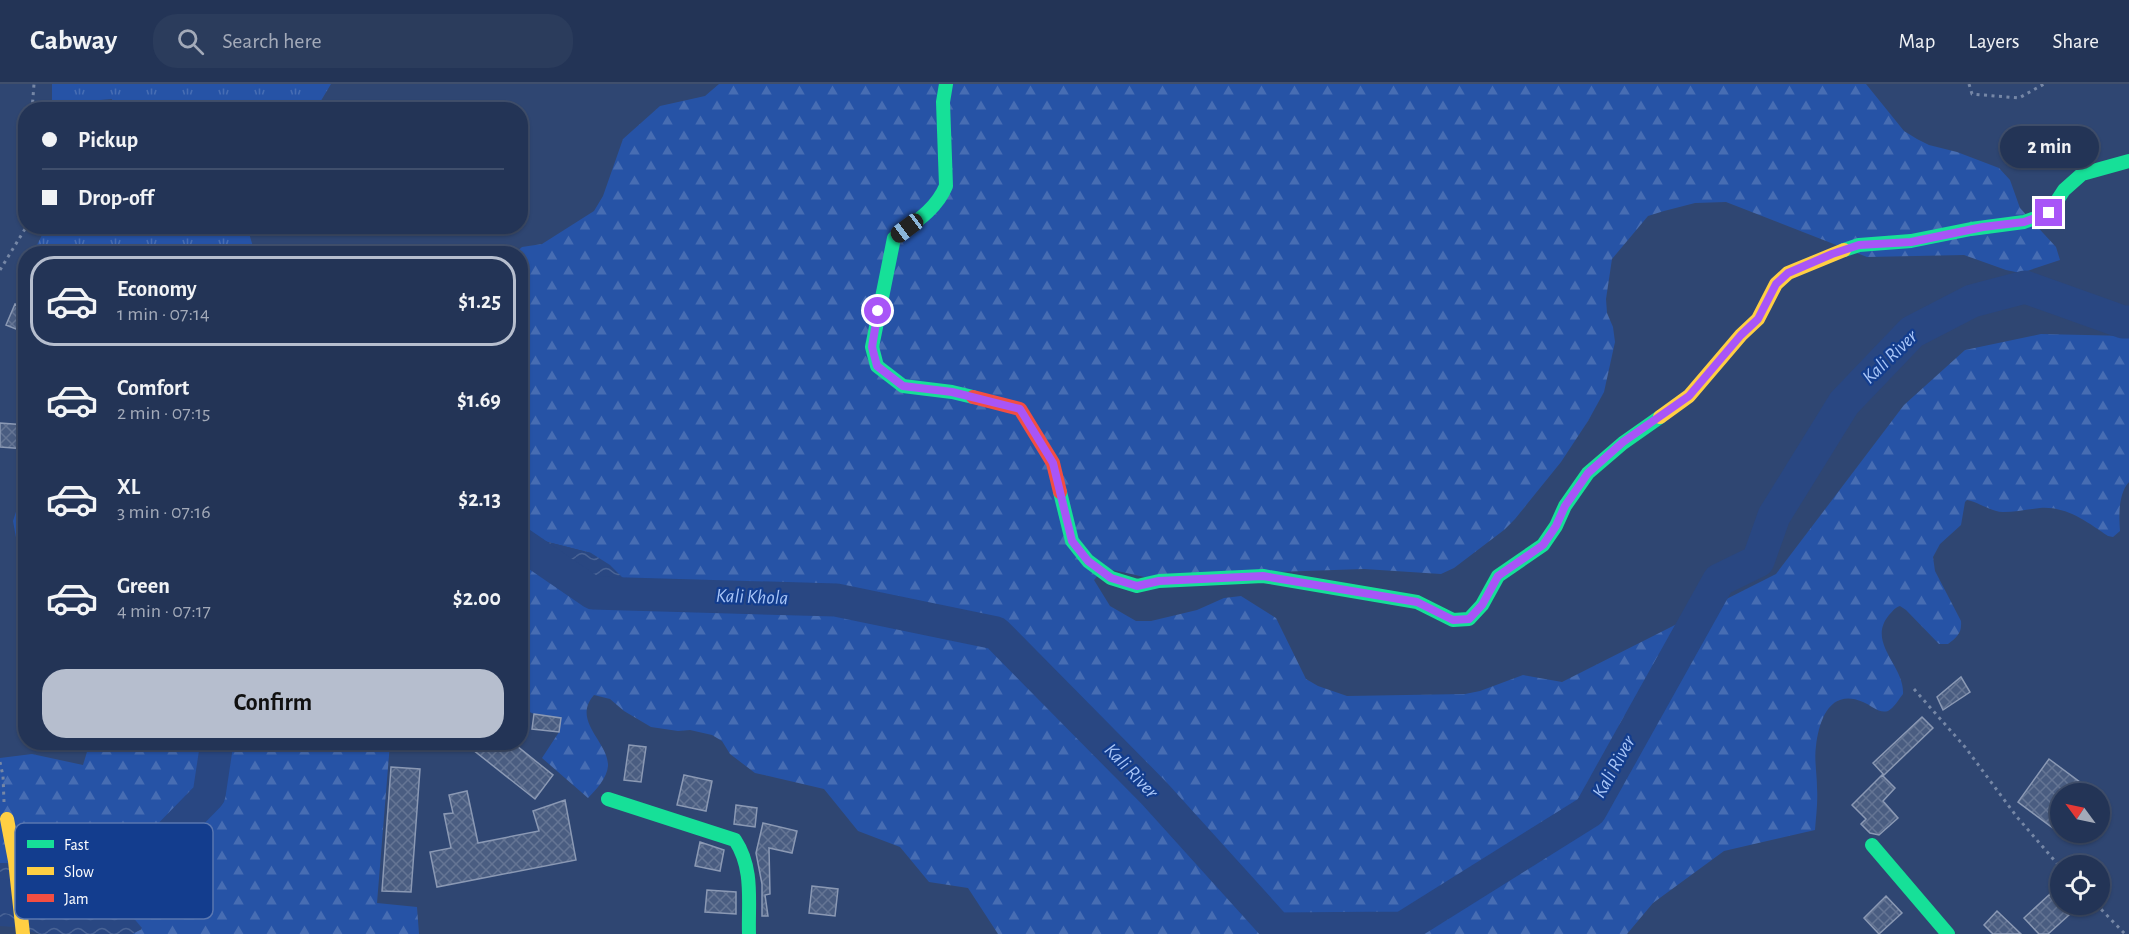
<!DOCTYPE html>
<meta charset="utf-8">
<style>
body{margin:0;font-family:"Alegreya Sans",sans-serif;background:#2b3c5c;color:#f1f3f6;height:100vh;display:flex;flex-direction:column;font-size:22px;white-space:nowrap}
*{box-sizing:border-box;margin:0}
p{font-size:20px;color:#a3aab9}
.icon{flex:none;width:33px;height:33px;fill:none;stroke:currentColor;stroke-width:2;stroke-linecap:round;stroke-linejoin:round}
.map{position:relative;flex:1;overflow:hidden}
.panel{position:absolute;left:18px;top:162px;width:510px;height:504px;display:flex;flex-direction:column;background:#233456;border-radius:24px;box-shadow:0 2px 4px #0004,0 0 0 2px #404f6c}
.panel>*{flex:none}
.banner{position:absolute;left:18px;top:18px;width:510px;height:132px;border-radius:24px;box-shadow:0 2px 4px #0004,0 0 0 2px #404f6c;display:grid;align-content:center;height:132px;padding:0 24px;background:#233456}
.needle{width:39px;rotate:303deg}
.controls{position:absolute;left:2050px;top:699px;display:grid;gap:12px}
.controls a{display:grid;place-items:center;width:60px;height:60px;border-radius:50%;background:#233456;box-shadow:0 2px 4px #0004,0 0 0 2px #404f6c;font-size:30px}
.end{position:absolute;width:27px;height:27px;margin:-14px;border:8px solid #a855f7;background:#fff;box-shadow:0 0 0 3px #fff}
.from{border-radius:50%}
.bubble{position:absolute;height:42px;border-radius:21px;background:#233456;box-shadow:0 2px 4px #0004,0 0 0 2px #404f6c;font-size:20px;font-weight:600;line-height:42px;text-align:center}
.car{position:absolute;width:18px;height:36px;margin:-18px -9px;border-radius:8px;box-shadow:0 0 4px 2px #0007;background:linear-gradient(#222 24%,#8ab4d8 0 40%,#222 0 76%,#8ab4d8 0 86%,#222 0)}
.banner b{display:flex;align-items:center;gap:21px;height:57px;font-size:22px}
.banner b+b{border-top:2px solid #404f6c}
.banner i{width:15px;height:15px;background:#f1f3f6}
ul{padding:10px 0 0;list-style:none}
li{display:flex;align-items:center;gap:18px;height:90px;margin:0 12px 9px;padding:0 12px;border:3px solid transparent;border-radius:24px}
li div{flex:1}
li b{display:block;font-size:22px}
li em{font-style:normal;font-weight:600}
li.selected{border-color:#b6bece}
li>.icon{width:54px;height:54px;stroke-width:1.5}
.button{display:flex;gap:12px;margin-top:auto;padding:12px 24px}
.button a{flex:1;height:69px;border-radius:24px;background:#b6bece;color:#111;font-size:24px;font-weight:600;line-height:69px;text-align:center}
header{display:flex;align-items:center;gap:36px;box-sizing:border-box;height:84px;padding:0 30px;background:#233456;border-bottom:2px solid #404f6c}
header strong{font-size:28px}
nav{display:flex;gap:33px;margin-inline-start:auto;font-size:21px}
.search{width:420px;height:54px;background:#2b3c5c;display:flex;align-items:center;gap:15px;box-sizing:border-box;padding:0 21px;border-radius:24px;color:#a3aab9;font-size:22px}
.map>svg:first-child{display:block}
.grass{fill:url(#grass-tufts)}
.forest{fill:url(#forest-firs)}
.water{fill:url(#water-waves)}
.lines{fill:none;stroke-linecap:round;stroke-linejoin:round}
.river{stroke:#294782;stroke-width:33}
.building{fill:url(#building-cross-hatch);stroke:#8b99b4;stroke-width:1.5}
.path{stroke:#7687a6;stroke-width:3;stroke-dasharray:3 4.5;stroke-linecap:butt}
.fast{stroke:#16e098;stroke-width:14}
.slow{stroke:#ffcf43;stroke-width:14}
.jam{stroke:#f24e42;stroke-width:14}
.route{stroke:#a855f7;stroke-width:8}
.labels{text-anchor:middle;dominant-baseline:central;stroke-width:4.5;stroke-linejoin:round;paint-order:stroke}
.water-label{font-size:20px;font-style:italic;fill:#a9c6f8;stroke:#133d8e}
.key{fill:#133d8e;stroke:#5a77b0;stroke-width:1.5}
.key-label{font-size:16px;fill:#fff}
</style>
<header>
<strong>Cabway</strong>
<div class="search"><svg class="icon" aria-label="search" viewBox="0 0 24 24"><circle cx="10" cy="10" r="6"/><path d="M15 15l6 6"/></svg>Search here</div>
<nav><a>Map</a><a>Layers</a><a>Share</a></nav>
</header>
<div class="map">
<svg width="2129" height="850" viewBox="0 0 2129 850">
<defs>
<pattern id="grass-tufts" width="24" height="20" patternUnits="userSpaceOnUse" patternTransform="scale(1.5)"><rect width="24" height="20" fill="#2653a6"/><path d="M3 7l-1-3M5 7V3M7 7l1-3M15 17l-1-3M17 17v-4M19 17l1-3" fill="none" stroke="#476db3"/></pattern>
<pattern id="forest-firs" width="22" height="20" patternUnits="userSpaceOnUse" patternTransform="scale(1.5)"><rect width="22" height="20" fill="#2653a6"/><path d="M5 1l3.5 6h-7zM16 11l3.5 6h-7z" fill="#476db3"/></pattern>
<pattern id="water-waves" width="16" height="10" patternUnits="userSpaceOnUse" patternTransform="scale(1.5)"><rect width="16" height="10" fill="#294782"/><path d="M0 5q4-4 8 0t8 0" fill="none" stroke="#496395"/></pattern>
<pattern id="building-cross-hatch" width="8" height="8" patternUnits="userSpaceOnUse" patternTransform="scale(1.5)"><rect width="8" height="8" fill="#4a5d81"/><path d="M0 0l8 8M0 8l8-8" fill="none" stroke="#657594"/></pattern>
</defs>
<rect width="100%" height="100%" fill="#2f4672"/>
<path class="grass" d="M52 0H331L316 25 111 26 112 15 52 20Z
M40 143H247L255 169H33L42 151Z
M25 400H26L25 503 13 437Z"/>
<path class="forest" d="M719 0H1866L1904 47 1917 55 1929 61 1957 68 1999 84 2010 96 2020 124 2056 163 2060 176 2021 189 2006 186 1964 171 1867 173 1726 118 1695 119 1664 127 1648 132 1612 175 1606 215 1607 229 1613 243 1615 258 1604 308 1588 337 1561 378 1515 435 1504 446 1454 484 1441 490 1364 485 1275 488 1167 498 1104 484 1094 496 1110 522 1136 537H1151L1197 526 1224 514 1241 512 1276 534 1306 595 1318 602 1347 612 1465 610 1480 607 1523 591 1562 598 1776 490 1904 321 1965 266 2041 250 2129 252V398C2118 410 2119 432 2120 447L2113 453 2108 452C2087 438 2067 422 2040 424 2028 425 2015 428 2003 428 1991 428 1979 418 1967 416L1965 418 1961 441 1940 460 1933 473 1935 487 1961 537C1962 549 1957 553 1948 560H1939L1906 526 1900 522C1894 524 1893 527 1889 531 1866 559 1905 582 1903 610 1899 615 1894 624 1888 627 1879 630 1871 621 1863 618 1830 604 1819 636 1816 662 1814 675 1817 690 1817 704 1818 718 1816 732 1815 746L1724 767 1653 819 1627 850H998L968 804 929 798 900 763 858 747 824 705 755 689 730 670 722 657 712 651 690 646 678 647 651 643 624 627 610 615 594 611C571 637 609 658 608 682 607 694 596 706 588 714L542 674 559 648 561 634 534 630 521 624V473L534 483 598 518 591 469 540 456 521 444 520 170H514L522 163 542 160 594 127 603 112 623 55 660 22 705 12Z
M90 658 390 659 377 819 417 823 419 850H132L142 845 39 781 0 779V674L32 670 83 681Z"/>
<path class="water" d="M520 444 540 456 591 469 610 481 625 496 620 521 598 518 534 483 521 473Z
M0 779 39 781 88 780 142 844 132 850H40L14 843 0 842Z"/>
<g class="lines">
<path class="river" d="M520 459 593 509 836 516 996 549 1154 709 1277 845 1403 844 1590 727 1719 496 1758 477 1774 432 1844 319 1912 248 1972 217 2025 203 2123 238H2129
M0 811 17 815 130 792 209 711 217 658"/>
</g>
<path class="building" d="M15 220 26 225V249L6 241Z
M0 339 26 341V365L0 363Z
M1961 593 1970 608 1943 626 1937 613Z
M534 630 561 634 559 648 532 645Z
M1922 633 1933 644 1884 691 1873 679Z
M463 658H512L553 691 535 715Z
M629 661 646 663 641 698 624 696Z
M2049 675 2096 710H2061V735L2054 745 2018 718Z
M391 683 420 685 411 808 382 807Z
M684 691 712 697 706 727 677 721Z
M1882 691 1895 704 1883 717 1898 734 1879 751 1870 749 1861 740 1866 735 1852 721Z
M467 707 478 759 539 747 533 727 565 716 576 776 437 803 430 768 451 764 444 730 453 729 449 711Z
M736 721 757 724 755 743 734 740Z
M763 739 797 747 792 769 769 764 770 810 765 811 768 832H762V800L756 769Z
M700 758 724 766 720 787 695 782Z
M812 802 838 805 835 832 809 829Z
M707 806 736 808V830L705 828Z
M2050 810 2069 831 2048 850H2039L2024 834Z
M1886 812 1902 829 1879 850 1864 834Z
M1997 827 2021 850H1993L1984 841Z"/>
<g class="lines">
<path class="path" d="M1969 0 1972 10 2019 14 2044 0
M32 26 34 0
M0 186 25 145 26 116
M1914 605 1965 663 2017 733 2061 784
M0 678 3 692 4 718
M2096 820 2125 850"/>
<path class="fast" d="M946 0 943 18 946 102C936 126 914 139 894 154L872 263 877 282 903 302 952 308 973 313
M1844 166 1859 161 1911 157 1971 145 2024 138 2049 129 2064 106 2082 90 2129 77
M1060 408 1072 457 1088 477 1111 494 1137 502 1159 497 1263 492 1417 518 1453 536 1469 535 1482 521 1498 492 1543 461 1556 442 1565 422 1588 389 1623 359 1660 333
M608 715 735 756C754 785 748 817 749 850
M1872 761 1948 850"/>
<path class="slow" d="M1660 333 1689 312 1741 251 1758 235 1776 200 1788 189 1844 166
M7 735 15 777 23 850"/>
<path class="jam" d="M973 313 1020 325 1053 379 1060 408"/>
</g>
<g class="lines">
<path class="route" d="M878 227 872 263 877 282 903 302 952 308 1020 325 1053 379 1072 457 1088 477 1111 494 1137 502 1159 497 1263 492 1417 518 1453 536 1469 535 1482 521 1498 492 1543 461 1556 442 1565 422 1588 389 1623 358 1689 312 1741 251 1758 235 1776 200 1788 189 1832 170 1859 161 1911 158 1983 143 2024 138 2049 129"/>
</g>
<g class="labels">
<g class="water-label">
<text transform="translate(1890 273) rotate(-44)">Kali River</text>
<text transform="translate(752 513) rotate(2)">Kali Khola</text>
<text transform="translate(1614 683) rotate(-61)">Kali River</text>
<text transform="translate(1131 687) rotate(46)">Kali River</text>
</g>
</g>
<rect x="15" y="739" width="198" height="96" rx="9" class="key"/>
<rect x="27" y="756" width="27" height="8" fill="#16e098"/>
<rect x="27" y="783" width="27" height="8" fill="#ffcf43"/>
<rect x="27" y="810" width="27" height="8" fill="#f24e42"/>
<g class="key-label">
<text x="64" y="766">Fast</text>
<text x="64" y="793">Slow</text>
<text x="64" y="820">Jam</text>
</g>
</svg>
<div class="controls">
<a><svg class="needle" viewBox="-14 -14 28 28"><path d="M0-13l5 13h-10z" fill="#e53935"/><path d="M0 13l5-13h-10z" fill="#a3aab9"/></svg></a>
<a><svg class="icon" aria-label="locate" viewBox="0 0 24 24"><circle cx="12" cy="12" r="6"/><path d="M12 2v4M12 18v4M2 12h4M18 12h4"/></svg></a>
</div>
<i class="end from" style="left:878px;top:227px"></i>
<i class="end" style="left:2049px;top:129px"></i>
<div class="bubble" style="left:2000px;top:42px;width:99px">2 min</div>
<i class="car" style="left:907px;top:144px;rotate:233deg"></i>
<div class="banner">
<b><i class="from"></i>Pickup</b>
<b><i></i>Drop-off</b>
</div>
<section class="panel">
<ul>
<li class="selected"><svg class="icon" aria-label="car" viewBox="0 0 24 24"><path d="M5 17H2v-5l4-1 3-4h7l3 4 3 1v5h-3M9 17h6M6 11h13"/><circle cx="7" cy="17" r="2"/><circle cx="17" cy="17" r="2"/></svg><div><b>Economy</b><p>1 min · 07:14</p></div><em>$1.25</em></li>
<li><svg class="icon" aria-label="car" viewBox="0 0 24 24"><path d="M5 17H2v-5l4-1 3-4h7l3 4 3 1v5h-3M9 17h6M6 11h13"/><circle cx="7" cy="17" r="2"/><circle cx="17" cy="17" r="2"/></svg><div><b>Comfort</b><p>2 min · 07:15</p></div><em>$1.69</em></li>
<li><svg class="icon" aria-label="car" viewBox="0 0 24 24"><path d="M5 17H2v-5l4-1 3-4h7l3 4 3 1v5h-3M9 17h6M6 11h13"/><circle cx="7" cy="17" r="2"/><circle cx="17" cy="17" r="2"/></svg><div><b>XL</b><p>3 min · 07:16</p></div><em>$2.13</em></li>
<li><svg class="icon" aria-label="car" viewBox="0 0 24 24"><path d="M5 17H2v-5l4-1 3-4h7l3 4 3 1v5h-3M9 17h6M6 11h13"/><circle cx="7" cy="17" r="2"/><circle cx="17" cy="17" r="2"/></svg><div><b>Green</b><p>4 min · 07:17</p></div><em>$2.00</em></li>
</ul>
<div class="button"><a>Confirm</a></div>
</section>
</div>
